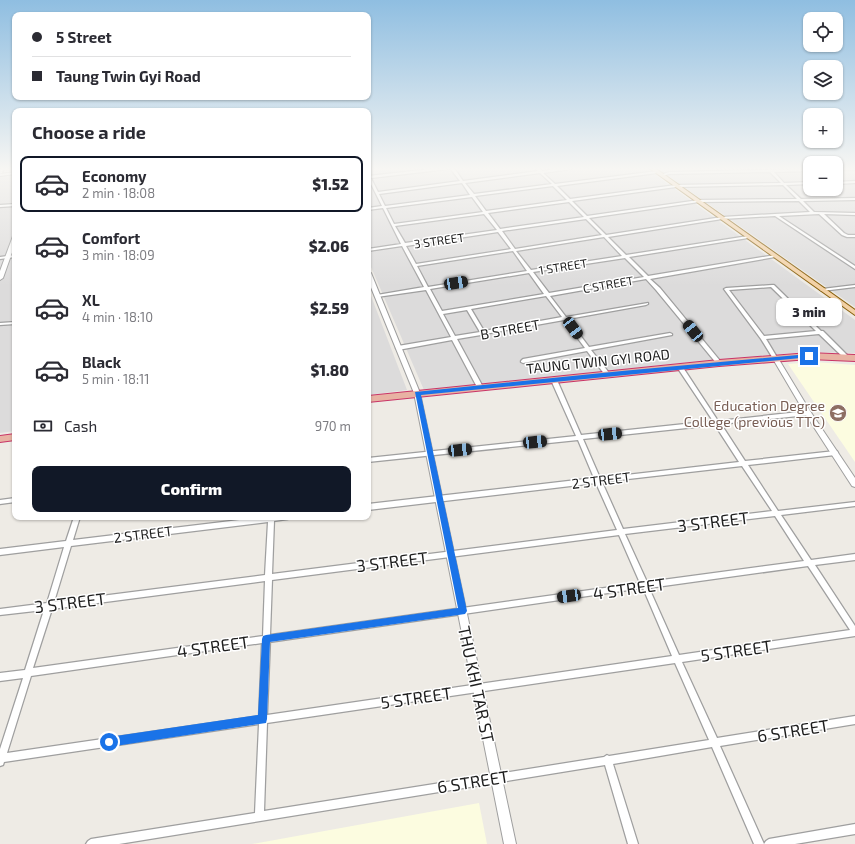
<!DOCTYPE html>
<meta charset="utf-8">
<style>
body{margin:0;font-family:"Exo 2",sans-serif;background:#f7f7f7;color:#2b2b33;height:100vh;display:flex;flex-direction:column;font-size:15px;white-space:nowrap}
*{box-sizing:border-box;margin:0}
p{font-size:13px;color:#7c7c81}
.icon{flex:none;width:22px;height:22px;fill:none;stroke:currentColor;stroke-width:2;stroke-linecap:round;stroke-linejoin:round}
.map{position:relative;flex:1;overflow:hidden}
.side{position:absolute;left:12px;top:108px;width:359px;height:412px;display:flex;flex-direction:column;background:#fff;border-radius:8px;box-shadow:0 1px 3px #0004}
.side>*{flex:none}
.hud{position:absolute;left:12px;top:12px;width:359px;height:88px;border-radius:8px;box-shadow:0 1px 3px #0004;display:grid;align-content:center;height:88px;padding:0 20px;background:#fff}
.tools{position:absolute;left:803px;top:12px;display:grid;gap:8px}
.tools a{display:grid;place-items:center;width:40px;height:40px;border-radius:8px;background:#fff;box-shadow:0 1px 3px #0004;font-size:20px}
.end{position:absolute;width:18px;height:18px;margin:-9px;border:5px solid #1a73e8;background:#fff;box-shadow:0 0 0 2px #fff}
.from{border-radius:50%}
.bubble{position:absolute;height:28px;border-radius:8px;background:#fff;box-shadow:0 1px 3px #0004;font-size:13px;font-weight:800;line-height:28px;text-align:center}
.car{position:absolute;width:12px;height:24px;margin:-12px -6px;border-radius:5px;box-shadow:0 0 3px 1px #0007;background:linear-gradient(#222 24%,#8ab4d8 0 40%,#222 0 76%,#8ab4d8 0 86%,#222 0)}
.hud b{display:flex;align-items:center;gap:14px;height:38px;font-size:15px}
.hud b+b{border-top:1px solid #e1e1e2}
.hud i{width:10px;height:10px;background:#2b2b33}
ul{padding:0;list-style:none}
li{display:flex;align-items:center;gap:12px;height:56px;margin:0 8px 6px;padding:0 12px;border:2px solid transparent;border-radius:8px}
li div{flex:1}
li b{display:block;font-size:15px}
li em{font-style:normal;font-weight:800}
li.on{border-color:#111827}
li>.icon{width:36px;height:36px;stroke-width:1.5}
h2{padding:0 20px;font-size:18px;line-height:48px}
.pay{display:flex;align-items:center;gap:10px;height:44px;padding:0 20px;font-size:15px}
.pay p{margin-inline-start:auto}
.button{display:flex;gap:8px;margin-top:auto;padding:8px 20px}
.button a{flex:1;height:46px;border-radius:8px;background:#111827;color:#fff;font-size:16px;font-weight:800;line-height:46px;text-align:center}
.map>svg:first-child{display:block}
.residential{fill:#dcdbdb}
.education{fill:#fcfce0}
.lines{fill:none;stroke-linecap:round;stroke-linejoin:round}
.minor-casing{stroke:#9f9f9f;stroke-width:2.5}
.tertiary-casing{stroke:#9f9f9f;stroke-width:2}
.primary-casing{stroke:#89610e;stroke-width:2}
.trunk-casing{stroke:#c93567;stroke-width:2}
.minor{fill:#fff;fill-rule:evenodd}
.tertiary{fill:#fff;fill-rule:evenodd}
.primary{fill:#f3d1a5;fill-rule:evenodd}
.trunk{fill:#e8b2a3;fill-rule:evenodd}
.route{fill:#1a73e8}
.labels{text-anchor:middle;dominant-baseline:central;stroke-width:3;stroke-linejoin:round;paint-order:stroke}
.far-street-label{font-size:12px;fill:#1e1e1e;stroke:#fff}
.street-label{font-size:14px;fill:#1e1e1e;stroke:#fff}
.education-label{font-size:14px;fill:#785e54;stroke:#fff;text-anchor:end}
.near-street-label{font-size:17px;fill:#1e1e1e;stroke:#fff}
</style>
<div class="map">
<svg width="855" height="844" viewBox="0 0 855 844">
<rect width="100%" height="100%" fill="#eeebe5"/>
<path class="residential" d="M368 168H646L855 320V353L805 352 682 363 424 390 368 260Z
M657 168H810V189H836V168H855V307Z
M15 175V431L0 433V176Z
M368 288 407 390 368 395Z"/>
<path class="education" d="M814 362 855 365V462L788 364Z
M479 803 487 844H252Z"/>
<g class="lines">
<defs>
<path id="minor" d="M0 168H4L2 173 0 174Z
M440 168H450L448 169 371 178 378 192 460 181 450 168H454L463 181 538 171 535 168H539L542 171 564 168H573L571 169 543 173 555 184 657 171 659 172 657 173 557 186 570 199 676 185 781 183 770 172 669 174 662 176 660 175 669 172 768 170 770 169 772 170 810 169V171L774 172 784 183 810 182V184L786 185 801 199 855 198V200L803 201 814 212 855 213V215L824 214 844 233 848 235H855V237H847L842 235 819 214 779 216 855 266V269L775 216 722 219 608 237 626 255 748 236 750 237 748 238 629 257 648 276 775 255 777 256 775 257 650 279 660 288 721 362V364H717L656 290 646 279 550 296 566 317 648 303V304L646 305 568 319 589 347 670 333 672 334V335L591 350 610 374 607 376 605 375 587 351 523 363 521 362V361L523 359 585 348 564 320 485 334 483 335H481L457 339 483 387 480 389 477 387 452 340 398 350 396 348 398 346 451 337 426 290 377 297 375 296 377 295 424 287 402 246 368 251V249L401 244 383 208 368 210V208L382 206 368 178V176ZM540 173 552 184 474 194 465 183ZM462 183 470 195 385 206 379 194ZM783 185 797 199 699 200 587 216 572 201 676 187ZM553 186 567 200 486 211 475 196ZM472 197 483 212 394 224 386 208ZM799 201 810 212 722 217 606 235 589 218 699 202ZM569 202 584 217 500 229 488 213ZM484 214 497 230 405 243 395 226ZM586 219 602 235 515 249 502 231ZM498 232 511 249 416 264 406 246ZM604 237 622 256 531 270 516 251ZM513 251 527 271 428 287 417 266ZM625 258 644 277 549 293 533 272ZM529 273 544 294 442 311 430 289ZM546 296 562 317 484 331 471 309ZM467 310 480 332 455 336 443 314Z
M836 168H855V170H836Z
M855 181V183L836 184V182Z
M15 204V206L0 207V205Z
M15 255V257L0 259V257Z
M772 285H774L821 331H823L848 356V358H844L819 334 766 339 778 359 776 361 774 360 761 339 724 289 726 288ZM771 287 816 331 764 336 729 290Z
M855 285V287L822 291 820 290 822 289Z
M15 322V324L0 325V323Z
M680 365 682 366 718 421 808 411 810 412 811 413 810 414 808 415 721 424 745 461 835 451H837L838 453 837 455H835L748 465 778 511 855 502V506L781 515 811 560 855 554V560L815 565 855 626V636L682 662 717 738 855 716V724L720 746 764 844H754L712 747 613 764 638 844H628L605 765 119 844H86L88 841 91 839 255 813 259 724 4 762 3 765 0 766V749L23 678 0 681V673L25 670 44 610 0 615V609L47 603 64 547 0 555V549L66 541 74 517H80L73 540 265 517H289L288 519 274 521 272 574 617 530 596 483 368 510V504L594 478 578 440 368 462V458L576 436 551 380 554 378 557 380 581 435 713 421 677 367ZM715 425 739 462 600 478 583 439ZM742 466 772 511 623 529 602 482ZM775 516 804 561 647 582 625 534ZM268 522 265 575 54 602 71 546ZM619 535 640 583 270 635 272 580ZM808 566 850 630 679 655 649 588ZM265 581 263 636 33 668 52 609ZM643 588 672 656 267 715 270 642ZM262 643 259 716 7 753 31 676ZM675 663 709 740 609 756 607 755 604 757 264 811 267 723Z
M15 498V502L0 504V500Z
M855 824V834L795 844H764L766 841 769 839Z"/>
<path id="tertiary" d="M15 172V174L0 176V174Z
M13 236H15V244L3 278 0 280V271Z
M368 271 371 273 420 393 516 844H504L414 393 368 280Z
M776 357 778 358 810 411 855 478V487L852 486 806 415 773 359Z"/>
<path id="primary" d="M649 168H655L855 310V315Z"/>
<path id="trunk" d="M809 353 855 355V361L809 359 719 366 368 402V396L719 360Z
M15 434V440L0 442V436Z"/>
</defs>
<use href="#minor" class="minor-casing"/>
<use href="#tertiary" class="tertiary-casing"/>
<use href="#primary" class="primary-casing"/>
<use href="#trunk" class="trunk-casing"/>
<use href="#minor" class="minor"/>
<use href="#tertiary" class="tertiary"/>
<use href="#primary" class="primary"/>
<use href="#trunk" class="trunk"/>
</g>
<linearGradient id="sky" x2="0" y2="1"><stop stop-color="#8fbee1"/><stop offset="0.59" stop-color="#f7f6f3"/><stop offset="1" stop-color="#f7f6f3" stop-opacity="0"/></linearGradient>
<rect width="855" height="286" fill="url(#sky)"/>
<path class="route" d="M809 354 811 355V357L421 395 467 611 465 614 270 642 267 719 266 723 109 747 105 746 104 742 105 739 109 737 258 715 262 639 263 636 266 635 458 608 415 392 622 371Z"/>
<defs>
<symbol id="university-disc" viewBox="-11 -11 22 22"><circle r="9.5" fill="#8d6e63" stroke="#fff"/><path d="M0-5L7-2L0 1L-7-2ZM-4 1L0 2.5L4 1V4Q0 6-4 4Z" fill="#fff"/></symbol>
</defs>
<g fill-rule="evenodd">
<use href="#university-disc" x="828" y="403" width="20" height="20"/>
</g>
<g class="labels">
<g class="far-street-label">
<text transform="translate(439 240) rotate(-8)">3 STREET</text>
<text transform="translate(563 266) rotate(-9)">1 STREET</text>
<text transform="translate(608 284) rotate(-10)">C STREET</text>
</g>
<g class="street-label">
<text transform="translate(510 329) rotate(-10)">B STREET</text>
<text transform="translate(598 361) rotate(-6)">TAUNG TWIN GYI ROAD</text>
<text transform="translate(601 480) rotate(-7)">2 STREET</text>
<text transform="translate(143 534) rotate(-7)">2 STREET</text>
</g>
<g class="education-label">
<text x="825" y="405">Education Degree<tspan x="825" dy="16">College (previous TTC)</tspan></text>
</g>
<g class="near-street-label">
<text transform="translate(713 521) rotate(-7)">3 STREET</text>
<text transform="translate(392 561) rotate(-7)">3 STREET</text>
<text transform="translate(629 588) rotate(-8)">4 STREET</text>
<text transform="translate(70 602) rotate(-7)">3 STREET</text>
<text transform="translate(213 646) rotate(-8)">4 STREET</text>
<text transform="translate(736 650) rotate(-8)">5 STREET</text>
<text transform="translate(477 684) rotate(78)">THU KHI TAR ST</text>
<text transform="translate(416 697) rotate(-8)">5 STREET</text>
<text transform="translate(793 730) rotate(-9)">6 STREET</text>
<text transform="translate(473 781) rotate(-9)">6 STREET</text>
</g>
</g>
</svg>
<div class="tools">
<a><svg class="icon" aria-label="locate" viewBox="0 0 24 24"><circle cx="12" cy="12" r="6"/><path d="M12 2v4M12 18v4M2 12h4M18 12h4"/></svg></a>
<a><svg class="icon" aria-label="layers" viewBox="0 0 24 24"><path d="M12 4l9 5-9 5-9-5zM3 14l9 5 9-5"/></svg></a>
<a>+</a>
<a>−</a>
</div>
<i class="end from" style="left:109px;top:742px"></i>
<i class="end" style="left:809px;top:356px"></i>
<div class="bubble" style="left:776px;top:298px;width:66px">3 min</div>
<i class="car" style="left:456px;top:283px;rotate:81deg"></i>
<i class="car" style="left:573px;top:328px;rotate:143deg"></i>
<i class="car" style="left:693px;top:331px;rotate:321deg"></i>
<i class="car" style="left:610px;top:434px;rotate:84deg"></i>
<i class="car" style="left:535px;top:442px;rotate:84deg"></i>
<i class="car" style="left:460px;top:450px;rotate:84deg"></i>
<i class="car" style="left:569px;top:596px;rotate:262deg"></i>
<div class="hud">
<b><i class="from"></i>5 Street</b>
<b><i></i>Taung Twin Gyi Road</b>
</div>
<section class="side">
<h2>Choose a ride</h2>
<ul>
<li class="on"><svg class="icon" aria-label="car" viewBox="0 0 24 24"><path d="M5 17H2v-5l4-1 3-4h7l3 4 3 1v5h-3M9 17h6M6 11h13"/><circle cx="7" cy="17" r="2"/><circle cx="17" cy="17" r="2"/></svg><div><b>Economy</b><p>2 min · 18:08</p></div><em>$1.52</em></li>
<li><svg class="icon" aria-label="car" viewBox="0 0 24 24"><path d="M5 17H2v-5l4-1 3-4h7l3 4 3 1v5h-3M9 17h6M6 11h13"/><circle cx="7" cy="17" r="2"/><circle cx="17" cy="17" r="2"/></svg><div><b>Comfort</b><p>3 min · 18:09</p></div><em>$2.06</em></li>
<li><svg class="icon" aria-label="car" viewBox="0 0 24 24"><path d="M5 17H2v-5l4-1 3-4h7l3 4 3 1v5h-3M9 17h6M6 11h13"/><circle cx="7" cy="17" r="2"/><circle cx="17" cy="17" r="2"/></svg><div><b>XL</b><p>4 min · 18:10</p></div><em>$2.59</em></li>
<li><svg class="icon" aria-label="car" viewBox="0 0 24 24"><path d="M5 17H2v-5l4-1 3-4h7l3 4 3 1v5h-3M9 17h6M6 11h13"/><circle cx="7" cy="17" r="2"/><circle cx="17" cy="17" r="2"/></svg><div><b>Black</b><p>5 min · 18:11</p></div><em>$1.80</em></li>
</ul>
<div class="pay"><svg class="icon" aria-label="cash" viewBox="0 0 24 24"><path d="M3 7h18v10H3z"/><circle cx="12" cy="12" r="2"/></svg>Cash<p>970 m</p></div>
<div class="button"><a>Confirm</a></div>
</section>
</div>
